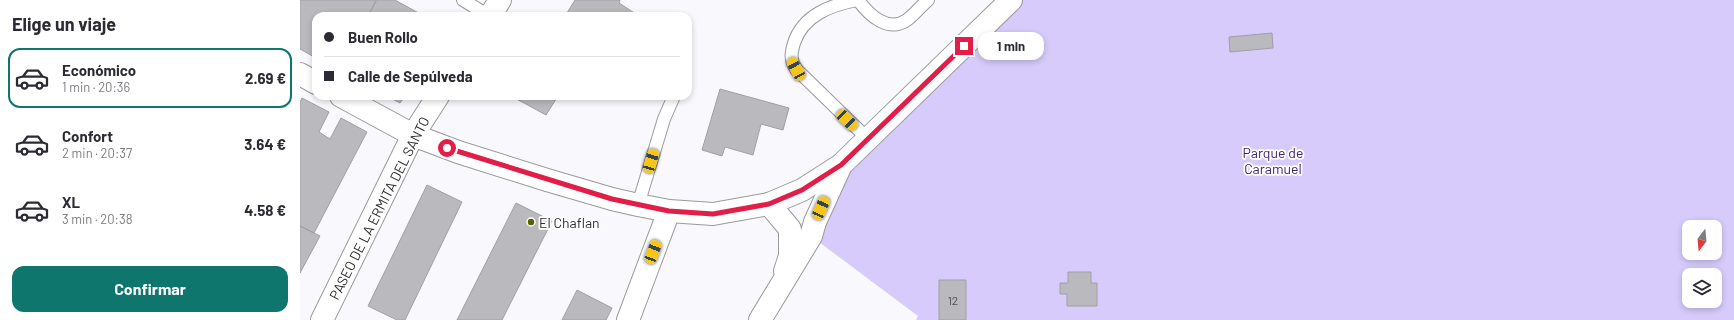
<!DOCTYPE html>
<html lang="es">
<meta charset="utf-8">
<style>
body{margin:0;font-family:Barlow,sans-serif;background:#f2f2f3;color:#2b2b33;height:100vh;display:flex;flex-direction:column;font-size:15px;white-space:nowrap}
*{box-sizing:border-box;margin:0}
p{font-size:13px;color:#7c7c81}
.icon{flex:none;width:22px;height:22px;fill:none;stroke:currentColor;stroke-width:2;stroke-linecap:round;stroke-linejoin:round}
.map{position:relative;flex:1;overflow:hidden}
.sheet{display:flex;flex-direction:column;background:#fff;width:300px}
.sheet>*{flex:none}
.guide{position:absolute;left:12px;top:12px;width:380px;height:88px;border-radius:12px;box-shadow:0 2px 6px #0003;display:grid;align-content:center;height:88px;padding:0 12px;background:#fff}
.needle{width:26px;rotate:196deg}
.fabs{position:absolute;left:1382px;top:220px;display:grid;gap:8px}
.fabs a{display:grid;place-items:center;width:40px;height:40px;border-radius:8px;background:#fff;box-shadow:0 2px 6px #0003;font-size:20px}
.end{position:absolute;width:18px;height:18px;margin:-9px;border:5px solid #e11d48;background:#fff;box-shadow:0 0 0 2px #fff}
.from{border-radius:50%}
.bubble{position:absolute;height:28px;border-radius:12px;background:#fff;box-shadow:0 2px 6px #0003;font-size:13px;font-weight:700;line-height:28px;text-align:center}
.car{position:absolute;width:12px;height:24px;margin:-12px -6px;border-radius:5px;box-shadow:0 0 3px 1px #0007;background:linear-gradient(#f5c518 24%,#345 0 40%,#f5c518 0 76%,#345 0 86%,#f5c518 0)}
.guide b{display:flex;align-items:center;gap:14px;height:38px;font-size:15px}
.guide b+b{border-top:1px solid #e1e1e2}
.guide i{width:10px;height:10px;background:#2b2b33}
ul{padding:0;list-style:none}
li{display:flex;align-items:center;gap:12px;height:60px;margin:0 8px 6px;padding:0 4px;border:2px solid transparent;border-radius:12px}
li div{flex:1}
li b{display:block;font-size:15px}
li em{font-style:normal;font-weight:700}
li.on{border-color:#0f766e}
li>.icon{width:36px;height:36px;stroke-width:1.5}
h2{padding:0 12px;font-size:18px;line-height:48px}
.action{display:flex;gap:8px;margin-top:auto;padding:8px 12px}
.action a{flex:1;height:46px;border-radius:12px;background:#0f766e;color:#fff;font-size:16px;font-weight:700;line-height:46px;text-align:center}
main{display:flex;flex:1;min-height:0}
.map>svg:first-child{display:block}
.green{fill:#d6cbfb;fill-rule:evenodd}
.building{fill:#bab9be;stroke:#a09fa4}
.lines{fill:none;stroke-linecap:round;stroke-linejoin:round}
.lane-casing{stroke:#9a999d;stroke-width:14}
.street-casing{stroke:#9a999d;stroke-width:24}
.secondary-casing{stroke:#9a999d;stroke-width:24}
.lane{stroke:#fff;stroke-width:12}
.street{stroke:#fff;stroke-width:22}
.secondary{stroke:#fff;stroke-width:22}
.route{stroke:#e11d48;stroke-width:5}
.poi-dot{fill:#596200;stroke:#fff;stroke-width:1.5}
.labels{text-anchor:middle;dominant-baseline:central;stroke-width:3.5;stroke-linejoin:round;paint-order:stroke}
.number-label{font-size:12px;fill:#505052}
.park-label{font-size:14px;fill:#432278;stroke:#fff}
.street-label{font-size:14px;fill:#2d2d2e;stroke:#fff}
.poi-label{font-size:14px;fill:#2d2d2e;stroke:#fff;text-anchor:start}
</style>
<main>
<section class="sheet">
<h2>Elige un viaje</h2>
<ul>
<li class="on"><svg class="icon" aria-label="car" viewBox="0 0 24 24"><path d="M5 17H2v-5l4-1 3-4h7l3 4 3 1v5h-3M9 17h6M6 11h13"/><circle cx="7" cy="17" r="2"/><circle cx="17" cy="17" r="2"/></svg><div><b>Económico</b><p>1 min · 20:36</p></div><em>2.69 €</em></li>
<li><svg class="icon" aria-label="car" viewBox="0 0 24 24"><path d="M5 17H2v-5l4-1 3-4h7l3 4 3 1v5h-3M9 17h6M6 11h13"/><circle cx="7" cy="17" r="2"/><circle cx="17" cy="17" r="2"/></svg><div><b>Confort</b><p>2 min · 20:37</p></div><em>3.64 €</em></li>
<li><svg class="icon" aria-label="car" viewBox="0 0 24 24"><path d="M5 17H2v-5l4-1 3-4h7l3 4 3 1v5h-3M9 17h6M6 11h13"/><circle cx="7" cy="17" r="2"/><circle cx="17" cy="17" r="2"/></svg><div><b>XL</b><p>3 min · 20:38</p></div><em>4.58 €</em></li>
</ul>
<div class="action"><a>Confirmar</a></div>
</section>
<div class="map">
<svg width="1434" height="320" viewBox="0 0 1434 320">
<rect width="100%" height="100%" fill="#f9f8fd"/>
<path class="green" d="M711 0H1434V320H616L618 316 511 236 541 165ZM1389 227H1415V253H1389ZM1389 275H1415V301H1389Z"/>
<path class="building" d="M0 0H76L68 16H16V58L0 49Z
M77 0H95L124 16H68Z
M275 0H320L319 3 339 16H265Z
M972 33 973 48 930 52 929 37Z
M420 89 489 108 483 130 461 124 453 155 425 147 422 156 402 150Z
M87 96H105L100 103Z
M214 96H258L246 115 213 97Z
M2 98 29 112 19 132 30 139 41 118 67 132 14 233 0 226V102Z
M127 185 162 202 105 320H97L68 306Z
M216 203 252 221 202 320H157Z
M0 226 20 236 0 273Z
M768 272H791V283H797V306H767V294H760V283H768Z
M639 280H666V320H639Z
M277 290 312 308 306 320H262Z"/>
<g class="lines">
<defs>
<path id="lane" d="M163 0 189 16
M557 0C531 5 503 15 494 43 491 53 490 60 496 69L568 139
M558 0C569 15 588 33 607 20 615 14 621 6 628 0
M338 205 364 119 374 96"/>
<path id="street" d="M0 74 16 83
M41 96 113 135
M469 204 490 229V256L485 271
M328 320 369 211
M460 320 511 236 515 222 541 165"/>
<path id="secondary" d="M190 16 200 0
M113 135 158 152 247 180 312 199 338 205 369 211 413 214 469 204 502 190 541 165 711 0
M22 320 113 135 138 96"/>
</defs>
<use href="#lane" class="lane-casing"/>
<use href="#street" class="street-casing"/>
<use href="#secondary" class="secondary-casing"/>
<use href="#lane" class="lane"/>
<use href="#street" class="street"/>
<use href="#secondary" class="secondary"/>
</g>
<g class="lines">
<path class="route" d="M147 148 312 199 369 211 413 214 469 204 502 190 541 165 664 46"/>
</g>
<circle class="poi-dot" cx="231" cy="222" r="4"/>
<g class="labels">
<g class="number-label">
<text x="653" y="300">12</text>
</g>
<g class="park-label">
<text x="973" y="152">Parque de<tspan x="973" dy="16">Caramuel</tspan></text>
</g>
<g class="street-label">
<text transform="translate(79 208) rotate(-63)">PASEO DE LA ERMITA DEL SANTO</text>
</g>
<g class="poi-label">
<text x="239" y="222">El Chaflan</text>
</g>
</g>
</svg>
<div class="fabs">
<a><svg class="needle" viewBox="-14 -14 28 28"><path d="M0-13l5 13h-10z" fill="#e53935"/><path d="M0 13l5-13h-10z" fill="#7c7c81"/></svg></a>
<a><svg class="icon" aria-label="layers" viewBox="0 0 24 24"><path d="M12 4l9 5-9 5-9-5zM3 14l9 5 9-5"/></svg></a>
</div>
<i class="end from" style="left:147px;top:148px"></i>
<i class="end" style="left:664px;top:46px"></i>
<div class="bubble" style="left:678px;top:32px;width:66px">1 min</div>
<i class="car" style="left:496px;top:69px;rotate:331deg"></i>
<i class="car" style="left:547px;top:120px;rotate:134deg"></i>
<i class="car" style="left:351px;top:161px;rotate:17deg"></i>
<i class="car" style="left:521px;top:208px;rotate:24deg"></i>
<i class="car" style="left:353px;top:252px;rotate:21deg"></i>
<div class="guide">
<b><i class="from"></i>Buen Rollo</b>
<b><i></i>Calle de Sepúlveda</b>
</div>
</div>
</main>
